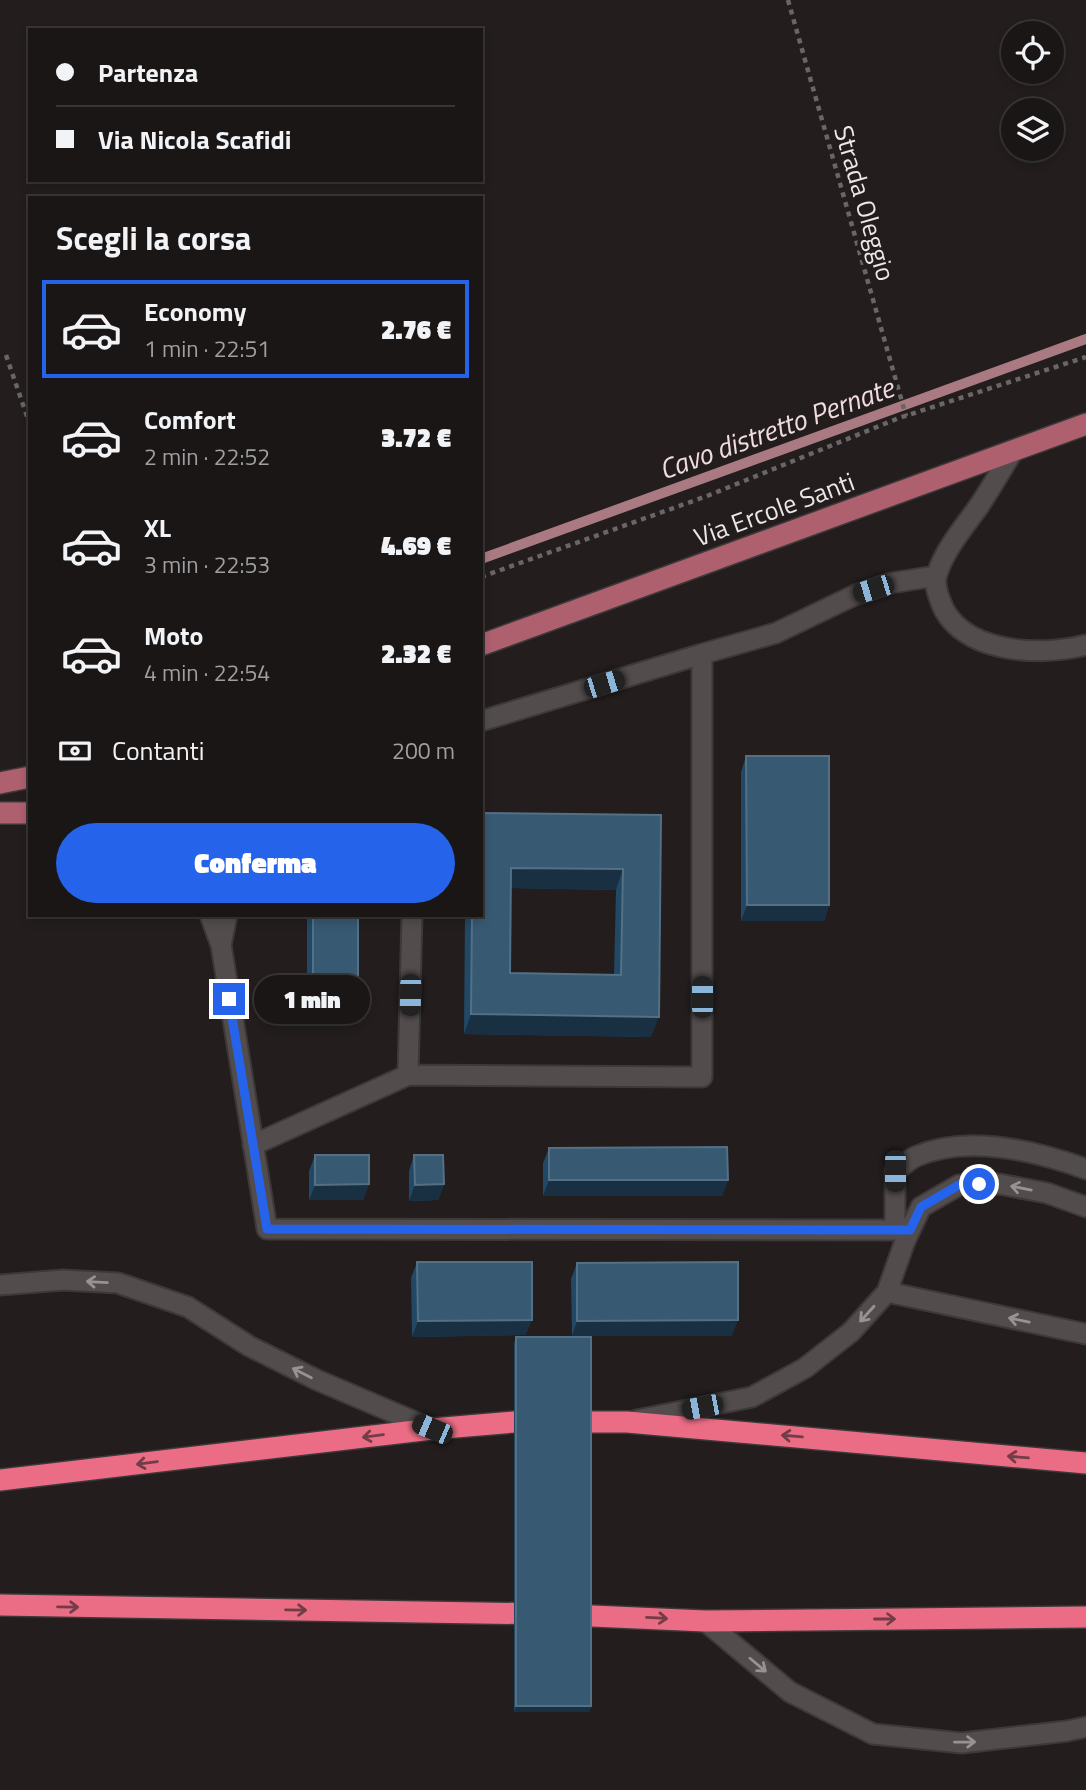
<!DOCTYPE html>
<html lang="it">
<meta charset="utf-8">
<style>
body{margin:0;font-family:"Titillium Web",sans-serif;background:#272323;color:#f1f3f6;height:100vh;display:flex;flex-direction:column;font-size:26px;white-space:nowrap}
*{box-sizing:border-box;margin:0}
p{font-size:23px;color:#9f9fa1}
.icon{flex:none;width:38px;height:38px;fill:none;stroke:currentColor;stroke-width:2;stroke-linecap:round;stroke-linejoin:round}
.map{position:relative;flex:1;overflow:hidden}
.sheet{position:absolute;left:28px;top:196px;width:455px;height:721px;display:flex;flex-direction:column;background:#1a1616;border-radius:0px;box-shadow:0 4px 10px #0003,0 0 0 2px #383535}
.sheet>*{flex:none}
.hud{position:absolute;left:28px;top:28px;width:455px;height:154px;border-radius:0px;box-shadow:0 4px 10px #0003,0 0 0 2px #383535;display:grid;align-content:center;height:154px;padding:0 28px;background:#1a1616}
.controls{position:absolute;left:1001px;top:21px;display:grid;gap:14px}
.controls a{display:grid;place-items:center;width:63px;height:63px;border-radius:50%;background:#1a1616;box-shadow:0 4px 10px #0003,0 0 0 2px #383535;font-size:35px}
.end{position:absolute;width:32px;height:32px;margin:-16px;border:9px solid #2563eb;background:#fff;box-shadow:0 0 0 4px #fff}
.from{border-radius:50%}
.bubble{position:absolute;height:49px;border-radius:24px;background:#1a1616;box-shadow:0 4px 10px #0003,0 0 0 2px #383535;font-size:23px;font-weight:800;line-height:49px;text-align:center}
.car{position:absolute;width:21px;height:42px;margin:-21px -10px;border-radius:9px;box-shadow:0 0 5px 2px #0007;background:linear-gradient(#222 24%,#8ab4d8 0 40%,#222 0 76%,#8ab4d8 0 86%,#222 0)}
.hud b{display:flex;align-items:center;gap:24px;height:66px;font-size:26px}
.hud b+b{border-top:2px solid #383535}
.hud i{width:18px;height:18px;background:#f1f3f6}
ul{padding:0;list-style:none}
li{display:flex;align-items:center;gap:21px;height:98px;margin:0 14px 10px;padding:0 14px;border:4px solid transparent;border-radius:0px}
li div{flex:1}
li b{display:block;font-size:26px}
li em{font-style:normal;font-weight:800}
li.selected{border-color:#2563eb}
li>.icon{width:63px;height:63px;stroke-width:1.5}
h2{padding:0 28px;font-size:32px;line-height:84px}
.pay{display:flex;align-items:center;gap:18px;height:77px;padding:0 28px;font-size:26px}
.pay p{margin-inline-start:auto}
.cta{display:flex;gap:14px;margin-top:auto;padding:14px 28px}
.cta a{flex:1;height:80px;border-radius:42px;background:#2563eb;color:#fff;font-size:28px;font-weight:800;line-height:80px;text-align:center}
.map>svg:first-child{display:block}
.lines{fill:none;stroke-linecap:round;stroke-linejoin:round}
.stream{stroke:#a97a82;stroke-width:10}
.lane-casing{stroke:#3d3939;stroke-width:23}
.primary-casing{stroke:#3d3939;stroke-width:24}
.highway-casing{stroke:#3d3939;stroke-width:24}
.path{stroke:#6b6666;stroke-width:4.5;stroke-dasharray:5 5;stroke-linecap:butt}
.lane{stroke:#534c4d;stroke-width:19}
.primary{stroke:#ae606f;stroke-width:21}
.highway{stroke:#eb6d85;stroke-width:21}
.wall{fill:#214864;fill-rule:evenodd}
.shaded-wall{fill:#193042}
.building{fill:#375972;stroke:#537085;stroke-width:2;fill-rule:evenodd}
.oneway{stroke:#989293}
.oneway2{stroke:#733d47}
.route{stroke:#2563eb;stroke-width:9}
.labels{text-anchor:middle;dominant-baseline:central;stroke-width:7;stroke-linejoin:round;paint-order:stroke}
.street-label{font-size:26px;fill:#ece8e8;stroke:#231d1e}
.water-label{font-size:28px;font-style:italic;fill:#f1dcde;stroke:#231d1e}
</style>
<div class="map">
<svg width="1086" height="1790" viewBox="0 0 1086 1790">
<rect width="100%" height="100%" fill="#231d1e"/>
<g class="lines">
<path class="stream" d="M481 559 1086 339"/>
<defs>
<path id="lane" d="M1013 451C1002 469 991 488 979 506 964 527 945 549 937 574 934 583 937 592 940 600 958 654 1040 657 1086 645
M702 654 776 633 855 595 891 583 936 576
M210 915 221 945 227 915
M221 945 267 1229 910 1230
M408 1075 412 915
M253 1145 408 1075 702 1077V654L481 721
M895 1229V1171C902 1167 909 1159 917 1156 969 1134 1036 1151 1086 1169
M0 1285 63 1280 118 1283 188 1307 249 1346 317 1380 432 1429
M887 1292 1086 1334
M637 1420 752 1397 805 1368 851 1332 887 1292 905 1241 921 1207 959 1185 999 1184 1047 1193 1086 1207
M705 1621 790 1692 873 1734 962 1743 1067 1731 1086 1727"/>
<path id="primary" d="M481 645 1086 424
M0 783 30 777
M0 813H30"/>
<path id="highway" d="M0 1480 432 1429 514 1422H627L1086 1463
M0 1605 547 1614 705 1621 1086 1617"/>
</defs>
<use href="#lane" class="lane-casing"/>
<use href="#primary" class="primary-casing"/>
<use href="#highway" class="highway-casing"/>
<path class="path" d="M788 0 906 416
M6 355 30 425
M481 577 707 496 899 418 1086 357"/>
<use href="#lane" class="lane"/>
<use href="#primary" class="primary"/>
<use href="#highway" class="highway"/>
</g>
<path class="wall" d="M746 756 829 905 824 921H741V772Z
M481 813 661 815 651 1037 464 1034 465 915H481ZM511 888 616 890 614 975 510 973Z
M307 915H358V992L352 1008H307Z
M549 1148 728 1180 722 1196H543V1163Z
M315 1155 369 1184 363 1200H309V1171Z
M414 1155 444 1184 438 1200 409 1201V1171Z
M417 1262 526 1335 412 1337 411 1278Z
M577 1263 732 1336H572L571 1279Z
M516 1337 591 1706 589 1712H514V1343Z"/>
<path class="shaded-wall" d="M511 868 623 869 616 890 504 888Z
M747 905H829L824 921H741Z
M313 992H358L352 1008H307Z
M471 1014 659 1017 651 1037 464 1034Z
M549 1180H728L722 1196H543Z
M369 1184 363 1200H309L315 1185Z
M444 1184 438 1200 409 1201 415 1185Z
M532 1320 526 1335 412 1337 418 1321Z
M738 1320 732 1336H572L577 1321Z
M516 1706H591L589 1712H514Z"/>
<path class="building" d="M746 756H829V905H747Z
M481 813 661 815 659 1017 471 1014 472 915H481ZM511 868 623 869 621 975 510 973Z
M313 915H358V992H313Z
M727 1147 728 1180H549V1148Z
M315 1155H369V1184L315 1185Z
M414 1155H443L444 1184 415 1185Z
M417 1262H532V1320L418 1321Z
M738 1262V1320L577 1321V1263Z
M516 1337H591V1706H516Z"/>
<defs><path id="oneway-shaft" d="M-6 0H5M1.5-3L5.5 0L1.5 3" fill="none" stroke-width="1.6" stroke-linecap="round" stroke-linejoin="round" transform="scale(1.75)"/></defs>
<g class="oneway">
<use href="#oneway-shaft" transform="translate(1021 1188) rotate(-169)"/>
<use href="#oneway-shaft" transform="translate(97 1282) rotate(-177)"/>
<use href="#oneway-shaft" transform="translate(867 1314) rotate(132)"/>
<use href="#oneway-shaft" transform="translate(1019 1320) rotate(-168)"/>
<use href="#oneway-shaft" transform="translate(302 1373) rotate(-153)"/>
<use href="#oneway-shaft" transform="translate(758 1665) rotate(40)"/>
<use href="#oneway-shaft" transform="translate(965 1742) rotate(-1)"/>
</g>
<g class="oneway2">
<use href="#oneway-shaft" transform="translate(373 1436) rotate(173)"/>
<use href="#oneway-shaft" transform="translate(792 1436) rotate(-175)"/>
<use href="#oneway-shaft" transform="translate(1018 1457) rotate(-175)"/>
<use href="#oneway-shaft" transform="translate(147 1463) rotate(173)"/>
<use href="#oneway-shaft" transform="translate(68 1607) rotate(1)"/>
<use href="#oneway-shaft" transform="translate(296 1610) rotate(1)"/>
<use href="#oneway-shaft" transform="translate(657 1618) rotate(3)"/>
<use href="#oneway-shaft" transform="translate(885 1619)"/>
</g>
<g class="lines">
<path class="route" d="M229 999 267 1229 910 1230 921 1207 959 1185 979 1184"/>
</g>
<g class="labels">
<g class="street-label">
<text transform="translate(865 203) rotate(74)">Strada Oleggio</text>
<text transform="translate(774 509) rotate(-20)">Via Ercole Santi</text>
</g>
<g class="water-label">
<text transform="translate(776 428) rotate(-20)">Cavo distretto Pernate</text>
</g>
</g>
</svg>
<div class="controls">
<a><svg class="icon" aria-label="locate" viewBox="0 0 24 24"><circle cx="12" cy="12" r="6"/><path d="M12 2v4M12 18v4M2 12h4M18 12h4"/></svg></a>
<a><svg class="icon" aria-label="layers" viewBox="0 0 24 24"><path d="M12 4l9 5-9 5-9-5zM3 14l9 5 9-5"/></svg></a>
</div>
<i class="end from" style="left:979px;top:1184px"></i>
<i class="end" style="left:229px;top:999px"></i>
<div class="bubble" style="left:254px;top:975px;width:116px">1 min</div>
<i class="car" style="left:873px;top:589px;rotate:253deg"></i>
<i class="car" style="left:604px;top:684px;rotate:73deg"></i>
<i class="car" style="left:410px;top:995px;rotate:181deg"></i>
<i class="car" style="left:702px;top:997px;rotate:0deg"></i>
<i class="car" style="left:895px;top:1171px;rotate:180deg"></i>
<i class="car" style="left:702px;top:1407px;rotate:259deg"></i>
<i class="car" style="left:432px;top:1429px;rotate:293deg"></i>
<div class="hud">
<b><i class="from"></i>Partenza</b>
<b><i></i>Via Nicola Scafidi</b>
</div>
<section class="sheet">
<h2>Scegli la corsa</h2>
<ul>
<li class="selected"><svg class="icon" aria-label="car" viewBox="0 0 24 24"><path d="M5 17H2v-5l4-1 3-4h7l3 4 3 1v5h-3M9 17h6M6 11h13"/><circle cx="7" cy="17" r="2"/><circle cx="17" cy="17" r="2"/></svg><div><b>Economy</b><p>1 min · 22:51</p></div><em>2.76 €</em></li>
<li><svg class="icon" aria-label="car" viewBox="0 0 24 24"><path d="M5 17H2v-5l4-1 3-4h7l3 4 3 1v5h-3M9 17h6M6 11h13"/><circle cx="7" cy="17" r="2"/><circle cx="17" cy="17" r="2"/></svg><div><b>Comfort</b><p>2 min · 22:52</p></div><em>3.72 €</em></li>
<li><svg class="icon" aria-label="car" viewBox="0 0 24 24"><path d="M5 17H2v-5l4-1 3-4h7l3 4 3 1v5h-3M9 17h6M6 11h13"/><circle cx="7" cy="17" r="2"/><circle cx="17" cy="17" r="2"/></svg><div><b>XL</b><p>3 min · 22:53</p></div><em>4.69 €</em></li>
<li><svg class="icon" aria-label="car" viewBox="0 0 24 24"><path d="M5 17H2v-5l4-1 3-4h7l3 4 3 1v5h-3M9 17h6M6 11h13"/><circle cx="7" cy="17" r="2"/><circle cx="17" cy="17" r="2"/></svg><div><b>Moto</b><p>4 min · 22:54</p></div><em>2.32 €</em></li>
</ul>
<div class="pay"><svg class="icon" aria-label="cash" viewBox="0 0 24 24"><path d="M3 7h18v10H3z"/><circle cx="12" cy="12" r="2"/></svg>Contanti<p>200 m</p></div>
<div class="cta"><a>Conferma</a></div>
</section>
</div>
